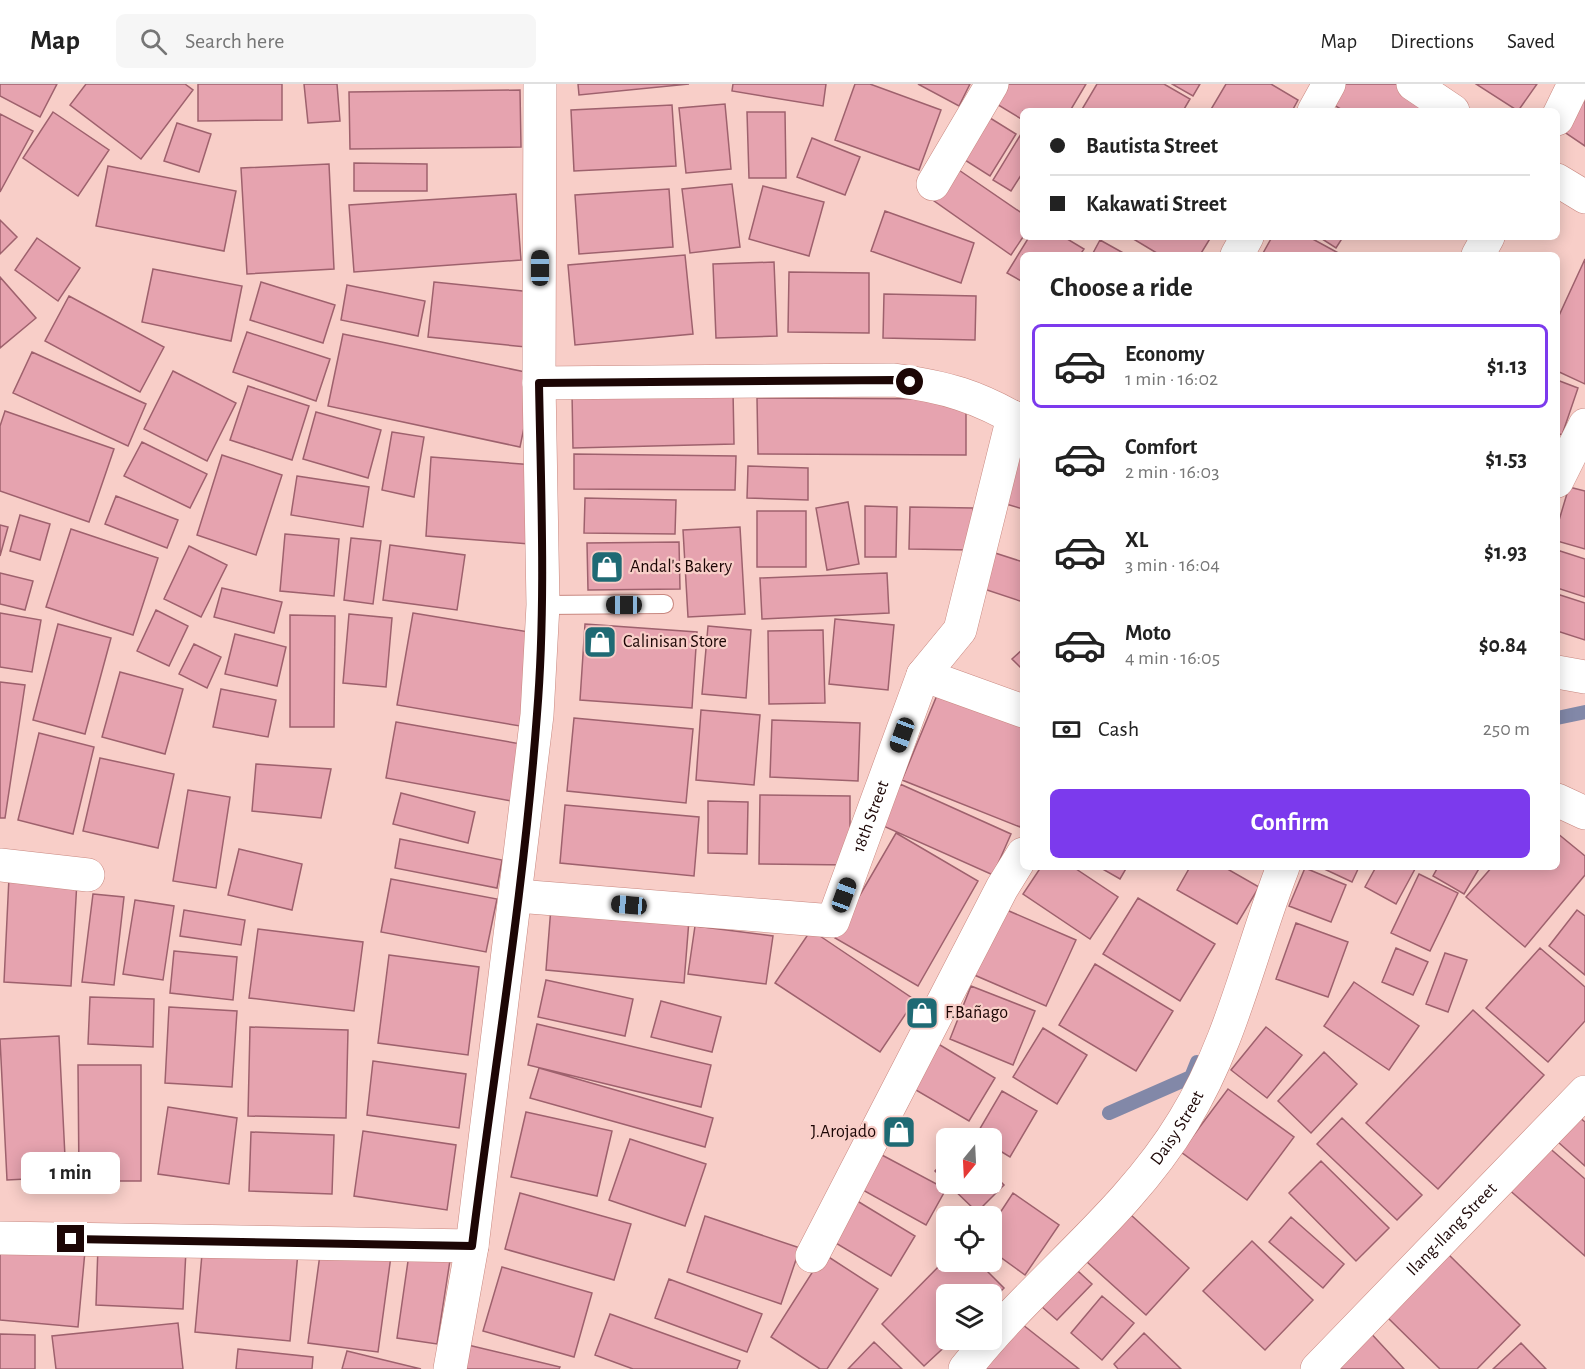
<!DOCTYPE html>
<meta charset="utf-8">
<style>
body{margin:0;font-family:"Alegreya Sans",sans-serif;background:#f6f6f6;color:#222;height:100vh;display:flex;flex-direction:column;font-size:22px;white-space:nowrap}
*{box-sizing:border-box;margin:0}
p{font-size:20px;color:#767676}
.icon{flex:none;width:33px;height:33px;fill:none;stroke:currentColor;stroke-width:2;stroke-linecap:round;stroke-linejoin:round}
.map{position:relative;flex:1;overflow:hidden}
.side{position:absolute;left:1020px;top:168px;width:540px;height:618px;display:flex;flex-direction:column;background:#fff;border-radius:9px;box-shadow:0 3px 15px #0003}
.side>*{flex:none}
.banner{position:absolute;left:1020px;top:24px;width:540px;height:132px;border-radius:9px;box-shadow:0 3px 15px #0003;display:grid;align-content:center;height:132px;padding:0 30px;background:#fff}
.needle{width:39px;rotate:198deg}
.controls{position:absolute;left:936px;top:1044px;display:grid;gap:12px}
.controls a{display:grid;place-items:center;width:66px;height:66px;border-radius:9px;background:#fff;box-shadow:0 3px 15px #0003;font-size:30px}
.end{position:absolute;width:27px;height:27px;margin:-14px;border:8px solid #1c0605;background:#fff;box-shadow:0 0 0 3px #fff}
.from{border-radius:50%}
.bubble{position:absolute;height:42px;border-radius:9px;background:#fff;box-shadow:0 3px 15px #0003;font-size:20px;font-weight:700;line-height:42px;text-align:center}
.car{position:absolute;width:18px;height:36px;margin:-18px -9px;border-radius:8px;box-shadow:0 0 4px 2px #0007;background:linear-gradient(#222 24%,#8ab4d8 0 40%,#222 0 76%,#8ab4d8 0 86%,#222 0)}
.banner b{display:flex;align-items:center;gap:21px;height:57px;font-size:22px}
.banner b+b{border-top:2px solid #e0e0e0}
.banner i{width:15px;height:15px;background:#222}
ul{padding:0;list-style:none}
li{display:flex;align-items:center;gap:18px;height:84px;margin:0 12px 9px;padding:0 18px;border:3px solid transparent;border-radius:9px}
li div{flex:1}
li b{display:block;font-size:22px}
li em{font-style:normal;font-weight:700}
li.on{border-color:#7c3aed}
li>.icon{width:54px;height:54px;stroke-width:1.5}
h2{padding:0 30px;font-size:27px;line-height:72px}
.pay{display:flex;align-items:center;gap:15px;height:66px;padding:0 30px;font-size:22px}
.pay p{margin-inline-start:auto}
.button{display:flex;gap:12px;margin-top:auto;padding:12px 30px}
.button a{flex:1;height:69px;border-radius:9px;background:#7c3aed;color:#fff;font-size:24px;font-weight:700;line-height:69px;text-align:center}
header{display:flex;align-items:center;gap:36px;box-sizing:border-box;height:84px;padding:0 30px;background:#fff;border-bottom:2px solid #e0e0e0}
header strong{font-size:28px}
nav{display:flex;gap:33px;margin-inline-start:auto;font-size:21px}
.search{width:420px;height:54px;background:#f6f6f6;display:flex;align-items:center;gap:15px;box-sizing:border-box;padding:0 21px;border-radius:9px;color:#767676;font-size:22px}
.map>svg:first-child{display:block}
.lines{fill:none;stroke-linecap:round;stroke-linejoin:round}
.stream{stroke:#8288a8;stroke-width:14}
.building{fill:#e6a3af;stroke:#9e616d;stroke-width:1.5}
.lane-casing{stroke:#c8877f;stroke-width:20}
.street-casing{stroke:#c8877f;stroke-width:34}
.lane{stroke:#fff;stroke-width:18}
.street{stroke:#fff;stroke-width:33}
.route{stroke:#1c0605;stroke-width:8}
.labels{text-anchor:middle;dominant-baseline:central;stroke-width:4.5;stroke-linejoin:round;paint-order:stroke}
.poi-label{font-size:18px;fill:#1c0605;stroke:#f8cec8;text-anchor:start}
.street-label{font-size:18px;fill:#1c0605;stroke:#f8cec8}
</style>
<header>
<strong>Map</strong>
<div class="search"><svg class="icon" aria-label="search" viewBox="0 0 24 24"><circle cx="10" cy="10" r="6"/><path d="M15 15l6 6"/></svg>Search here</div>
<nav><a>Map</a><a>Directions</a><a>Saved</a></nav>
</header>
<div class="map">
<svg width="1585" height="1285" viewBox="0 0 1585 1285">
<rect width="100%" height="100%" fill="#f8cec8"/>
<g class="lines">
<path class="stream" d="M1557 634 1585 628
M1109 1029 1191 993 1197 978"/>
</g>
<path class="building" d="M0 0H57L40 33 0 12Z
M86 0H185L193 6 141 75 70 21Z
M198 0H282V36L198 37Z
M304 0H337L340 37 308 39Z
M578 0H689L579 11Z
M733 0H826L823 22 732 7Z
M855 0H870L941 26 919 86 835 56Z
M918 0H970L959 22Z
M1000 0H1086L1070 27H1023V36L990 16Z
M1097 0H1164L1190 15 1183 27H1081Z
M1172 0H1200L1193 12Z
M1226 0H1271L1298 16 1292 27H1210Z
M1338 0H1404L1427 27H1344L1327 17Z
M1476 0H1537L1518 27Z
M520 6 521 63 350 65 349 8Z
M1585 9V62L1560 45Z
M725 20 731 85 686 89 679 24Z
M672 21 676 82 574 87 571 26Z
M53 28 109 66 78 112 23 74Z
M747 28H785L786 94H749Z
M982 29 1016 50 990 92 957 71Z
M0 30 33 47 0 108Z
M177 39 211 50 199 88 164 77Z
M1021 50 1023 88 1011 107 993 96Z
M812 54 860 73 845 111 797 93Z
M354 79 427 80V107H354Z
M329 80 334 185 247 190 241 84Z
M108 82 236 107 224 167 96 142Z
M953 82 1023 130V153L1011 171 930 114Z
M732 100 740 163 690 169 682 105Z
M763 102 824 118 809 172 749 155Z
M669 105 673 163 579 170 575 111Z
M516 110 521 176 354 188 349 121Z
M885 127 974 159 961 199 871 167Z
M0 136 17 153 0 170Z
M1029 153H1064L1084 165 1080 171H1023V198L1007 189Z
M1130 153H1211L1200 171H1160Z
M1272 153H1309L1342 171H1262Z
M1319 153H1343L1336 164Z
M37 154 80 184 58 217 15 186Z
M1100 156 1127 171H1092Z
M685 171 693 250 575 261 568 181Z
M1585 175V300L1557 287V236Z
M774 178 777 252 716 254 713 180Z
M153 185 242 202 231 257 142 238Z
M789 188 869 189V249L788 248Z
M0 193 36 234 0 264Z
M261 198 335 221 323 259 250 236Z
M434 198 532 208 526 263 428 253Z
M347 201 425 217 418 252 341 236Z
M884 210 976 212 975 256 883 254Z
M69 212 164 263 140 308 45 257Z
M247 248 330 275 316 317 233 288Z
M343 250 535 290 520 363 328 322Z
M32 268 146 320 128 362 13 309Z
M173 287 236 319 207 377 144 345Z
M1557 296 1578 304 1562 351 1557 349Z
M248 302 309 322 292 376 230 356Z
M733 306 734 360 573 364 572 309Z
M757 314 966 315V371L758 370Z
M5 327 114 365 89 438 0 407V342Z
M316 328 381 346 368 394 303 375Z
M392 348 424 353 414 413 382 406Z
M142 358 207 390 190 424 124 392Z
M574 370 736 372 735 406 574 405Z
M222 371 282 391 256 471 197 451Z
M1019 372 1023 373V425L1006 420Z
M431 373 535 381 529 460 426 452Z
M748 382 808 384V416L747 414Z
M297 392 369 403 363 443 291 431Z
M1569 403 1585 407V465L1557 457V443Z
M116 412 178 436 167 464 105 440Z
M585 414 676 416 675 450 584 449Z
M848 418 859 480 827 486 816 424Z
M865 422 897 423 896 473H865Z
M910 423 973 424 972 466 909 465Z
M757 427H806V483H757Z
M20 431 50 440 40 476 10 467Z
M0 441 8 443 0 472Z
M740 443 745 530 688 533 683 446Z
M71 445 158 474 133 551 46 523Z
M285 450 339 455 334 512 280 507Z
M351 454 381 457 373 520 344 516Z
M679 458 680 505 588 506 587 459Z
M390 461 465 471 457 526 383 516Z
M189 462 227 481 201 533 164 515Z
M1557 466 1585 475V513L1557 504Z
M992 468 1023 478V518L981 504Z
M0 489 33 497 25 526 0 520Z
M887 489 889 529 762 535 760 494Z
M222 504 282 518 274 549 214 533Z
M1557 510 1585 519V556L1557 547Z
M156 526 188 542 169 582 137 567Z
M0 529 41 536 32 588 0 583Z
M413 529 535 549 520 642 397 621Z
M349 530 392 534 386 603 343 599Z
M290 531 335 532 334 643H290Z
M835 535 894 541 888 606 829 600Z
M58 540 111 554 85 650 33 636Z
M585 540 697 548 692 624 580 616Z
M708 542 751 546 746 614 702 610Z
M823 546 825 619 769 620 768 547Z
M235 550 286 563 277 602 225 590Z
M194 560 221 573 207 604 179 590Z
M1023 565V586L1012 575Z
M120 588 183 605 165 670 102 653Z
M0 598 25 601 5 734H0Z
M940 604 1023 637V735L1020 743 902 696Z
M221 605 276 616 268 653 213 643Z
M701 626 760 631 754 701 696 696Z
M574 634 693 645 686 719 567 707Z
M772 636 860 639 858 697 770 693Z
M396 638 521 660 511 717 386 694Z
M39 649 94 663 73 750 18 736Z
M100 674 174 690 158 764 83 747Z
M256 680 331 685 321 734 252 727Z
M900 700 1011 750 993 791 881 741Z
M188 706 230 713 216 804 173 797Z
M401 709 475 728 468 759 393 740Z
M760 711 850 712V781L759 780Z
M708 717 748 718 747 770 708 769Z
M565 721 699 733 694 792 560 779Z
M896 749 978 797 918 902 835 854Z
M1557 749 1585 772V791L1525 863 1466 813 1492 783H1557Z
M400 755 502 776 497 804 395 784Z
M239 765 302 780 292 826 228 811Z
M1041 783H1073L1118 813 1090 855 1023 810Z
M1099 783H1127L1120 795Z
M1190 783H1224L1259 803 1237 840 1177 806Z
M1320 783H1359L1352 798Z
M1376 783 1415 785 1396 820 1365 803Z
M1438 783H1480L1464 810 1433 792Z
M1305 784 1346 801 1331 838 1289 822Z
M1419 790 1458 809 1430 867 1391 849Z
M9 793 77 797 71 902 4 898Z
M391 795 497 815 486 868 381 848Z
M93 810 124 813 114 901 82 898Z
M1138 814 1215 860 1180 917 1103 870Z
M135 816 174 822 163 896 123 890Z
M551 823 689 836 684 899 546 886Z
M1002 824 1076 856 1046 922 972 890Z
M184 826 245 836 241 861 180 852Z
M1577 826 1585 832V891L1549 862Z
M1296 839 1348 858 1328 913 1276 895Z
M695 842 773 852 766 900 688 890Z
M258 845 363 858 354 927 249 914Z
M811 846 915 916 880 968 775 899Z
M1396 864 1428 878 1413 911 1382 898Z
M1540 864 1585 903V937L1548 978 1486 924Z
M174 867 237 873 233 916 170 909Z
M1445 869 1467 876 1448 928 1426 920Z
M389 871 479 883 468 971 378 959Z
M1095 880 1173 927 1136 987 1059 941Z
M546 896 633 915 625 952 538 933Z
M1354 898 1419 942 1389 986 1324 942Z
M971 902 1035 927 1013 981 950 955Z
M90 913 154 915 153 963 88 960Z
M661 917 721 933 712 968 651 953Z
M169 923 237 927 232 1003 165 999Z
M1473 926 1544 991 1438 1105 1366 1039Z
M537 940 711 981 701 1023 528 981Z
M250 943 348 946 346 1034 248 1032Z
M1266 943 1302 971 1267 1014 1231 986Z
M1043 944 1087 971 1057 1020 1013 993Z
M59 952 66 1093 7 1096 0 955Z
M935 958 995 994 969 1037 909 1002Z
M1324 968 1357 1000 1311 1049 1278 1017Z
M373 977 466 990 459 1044 367 1031Z
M78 981H141V1097H79Z
M539 984 713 1034 705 1063 530 1014Z
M1228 1005 1294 1053 1247 1116 1181 1068Z
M1002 1007 1037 1027 1010 1073 992 1062V1054L975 1053Z
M168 1023 237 1034 229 1100 158 1090Z
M526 1028 612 1047 597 1112 511 1093Z
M1342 1034 1422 1111 1397 1136 1317 1060Z
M1580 1034 1585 1038V1082L1558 1058Z
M363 1047 456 1061 447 1126 354 1112Z
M251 1048 334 1051 332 1110 249 1107Z
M630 1055 706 1080 685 1142 609 1116Z
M1546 1061 1585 1095V1172L1507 1104Z
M880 1070 946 1105 926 1141 861 1105Z
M946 1075V1098L935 1087Z
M1321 1077 1389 1144 1356 1177 1289 1109Z
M992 1089 1004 1101 977 1128 948 1100H992Z
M520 1109 631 1140 614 1196 505 1165Z
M1013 1109 1059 1141 1025 1191 992 1167V1141Z
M854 1115 915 1152 891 1192 829 1155Z
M1131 1131 1189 1184 1146 1231 1087 1178Z
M705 1132 800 1164 781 1220 687 1188Z
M1291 1133 1344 1180 1323 1204 1269 1158Z
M1252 1157 1313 1216 1265 1266 1203 1207Z
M0 1159 85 1167 78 1243 0 1236Z
M203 1159 298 1168 290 1257 195 1248Z
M98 1162 186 1166 183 1225 96 1221Z
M321 1163 391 1172 378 1268 308 1259Z
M410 1163 451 1170 437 1260 397 1254Z
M1447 1169 1520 1241 1477 1285H1440L1385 1231Z
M824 1170 878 1205 827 1285H820L771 1253Z
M946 1175 978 1178 1004 1204 992 1216V1210H946V1256H952L924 1282 882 1240Z
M1068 1178 1092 1200 1057 1236 1034 1216Z
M502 1183 592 1209 574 1273 483 1247Z
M669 1195 762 1230 747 1268 655 1234Z
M1102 1212 1134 1239 1102 1276 1071 1249Z
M610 1230 740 1277 737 1285H633L595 1271Z
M1018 1237 1079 1285H980Z
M178 1239 183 1285H56L52 1252Z
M1366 1244 1404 1285H1321Z
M1144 1249 1181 1285H1118L1114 1280Z
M0 1250 35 1251V1285H0Z
M874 1258 902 1285H848Z
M1521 1259 1546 1285H1493Z
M468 1261 560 1283 559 1285H463Z
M238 1265 313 1273 312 1285H236Z
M347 1267 421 1285H342Z"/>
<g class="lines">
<defs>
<path id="lane" d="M543 521 664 520"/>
<g id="street">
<path d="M1413 0 1453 27"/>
<path d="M1314 27 1329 0"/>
<path d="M1557 35 1574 0"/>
<path d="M1557 96 1585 113"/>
<path d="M933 100 992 0"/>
<path d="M1237 171 1247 153"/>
<path d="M1478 171 1488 153"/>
<path d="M539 299 894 296C946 303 977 312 1023 339"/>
<path d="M1557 397 1585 341"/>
<path d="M1557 588 1585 593"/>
<path d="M923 591 1023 627"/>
<path d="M1557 716 1585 729"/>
<path d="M0 781 88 791"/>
<path id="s1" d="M517 812 833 837 923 591 960 546 1013 333"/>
<path d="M0 1154 472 1162"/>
<path d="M812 1172 1002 804 1023 770"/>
<path d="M450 1285 472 1162 537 631 543 521 539 299 540 0"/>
<path id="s2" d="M965 1285C1032 1199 1127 1131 1184 1036 1232 958 1250 868 1283 783"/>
<path id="s3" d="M1317 1285 1585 1008"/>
</g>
</defs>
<use href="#lane" class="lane-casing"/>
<use href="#street" class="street-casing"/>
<use href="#lane" class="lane"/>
<use href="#street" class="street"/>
</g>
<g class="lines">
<path class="route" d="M71 1155 472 1162C494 985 524 808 537 630 546 520 541 410 539 299L894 296 910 298"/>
</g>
<defs>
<symbol id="shop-square" viewBox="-11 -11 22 22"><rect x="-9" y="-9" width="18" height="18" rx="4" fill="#1f6a74" stroke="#f8cec8"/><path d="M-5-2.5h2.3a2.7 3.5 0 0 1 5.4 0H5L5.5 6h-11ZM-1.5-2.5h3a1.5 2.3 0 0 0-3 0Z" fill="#fff"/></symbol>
</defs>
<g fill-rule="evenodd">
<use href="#shop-square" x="588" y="464" width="38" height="38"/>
<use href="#shop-square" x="581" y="539" width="38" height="38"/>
<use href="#shop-square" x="903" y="910" width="38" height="38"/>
<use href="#shop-square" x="880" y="1029" width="38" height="38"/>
</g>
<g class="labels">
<g class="poi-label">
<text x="630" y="483">Andal's Bakery</text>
<text x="623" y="558">Calinisan Store</text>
<text x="945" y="929">F.Bañago</text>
<text x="876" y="1048" text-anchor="end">J.Arojado</text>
</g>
<g class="street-label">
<text stroke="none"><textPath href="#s1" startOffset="428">18th Street</textPath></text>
<text stroke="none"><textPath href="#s2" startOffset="322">Daisy Street</textPath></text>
<text stroke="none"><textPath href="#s3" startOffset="194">Ilang-Ilang Street</textPath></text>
</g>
</g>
</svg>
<div class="controls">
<a><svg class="needle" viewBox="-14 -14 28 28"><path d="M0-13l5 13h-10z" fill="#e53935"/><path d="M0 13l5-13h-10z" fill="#767676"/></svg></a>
<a><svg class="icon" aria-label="locate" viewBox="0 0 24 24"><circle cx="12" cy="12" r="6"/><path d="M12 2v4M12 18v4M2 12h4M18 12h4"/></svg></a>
<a><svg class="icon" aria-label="layers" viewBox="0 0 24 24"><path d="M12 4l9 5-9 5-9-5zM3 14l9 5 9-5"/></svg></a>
</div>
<i class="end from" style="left:910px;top:298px"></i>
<i class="end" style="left:71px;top:1155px"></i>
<div class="bubble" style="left:21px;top:1068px;width:99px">1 min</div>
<i class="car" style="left:540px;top:184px;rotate:0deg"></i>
<i class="car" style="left:624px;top:521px;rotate:270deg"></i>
<i class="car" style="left:902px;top:651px;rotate:200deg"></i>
<i class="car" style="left:844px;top:811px;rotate:20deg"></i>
<i class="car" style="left:629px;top:821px;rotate:275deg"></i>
<div class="banner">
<b><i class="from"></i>Bautista Street</b>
<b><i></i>Kakawati Street</b>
</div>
<section class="side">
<h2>Choose a ride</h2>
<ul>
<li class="on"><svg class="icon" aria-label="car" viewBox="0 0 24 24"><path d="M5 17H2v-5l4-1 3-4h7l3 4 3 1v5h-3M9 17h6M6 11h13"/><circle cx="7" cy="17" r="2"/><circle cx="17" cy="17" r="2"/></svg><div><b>Economy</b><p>1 min · 16:02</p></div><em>$1.13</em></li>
<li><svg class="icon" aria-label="car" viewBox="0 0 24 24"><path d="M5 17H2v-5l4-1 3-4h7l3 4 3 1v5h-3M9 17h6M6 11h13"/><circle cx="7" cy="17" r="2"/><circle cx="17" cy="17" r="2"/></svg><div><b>Comfort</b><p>2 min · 16:03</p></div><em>$1.53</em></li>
<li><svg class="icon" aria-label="car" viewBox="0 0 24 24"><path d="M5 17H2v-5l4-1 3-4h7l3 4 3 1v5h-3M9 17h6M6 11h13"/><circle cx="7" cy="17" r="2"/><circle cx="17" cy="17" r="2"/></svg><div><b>XL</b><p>3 min · 16:04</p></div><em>$1.93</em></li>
<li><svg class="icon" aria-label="car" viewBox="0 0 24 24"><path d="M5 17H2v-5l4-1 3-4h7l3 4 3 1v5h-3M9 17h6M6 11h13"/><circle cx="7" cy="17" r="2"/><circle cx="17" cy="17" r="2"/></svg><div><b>Moto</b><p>4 min · 16:05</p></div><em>$0.84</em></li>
</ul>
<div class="pay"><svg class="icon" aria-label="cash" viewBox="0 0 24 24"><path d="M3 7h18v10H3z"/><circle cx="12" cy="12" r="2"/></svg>Cash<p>250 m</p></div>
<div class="button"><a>Confirm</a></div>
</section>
</div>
